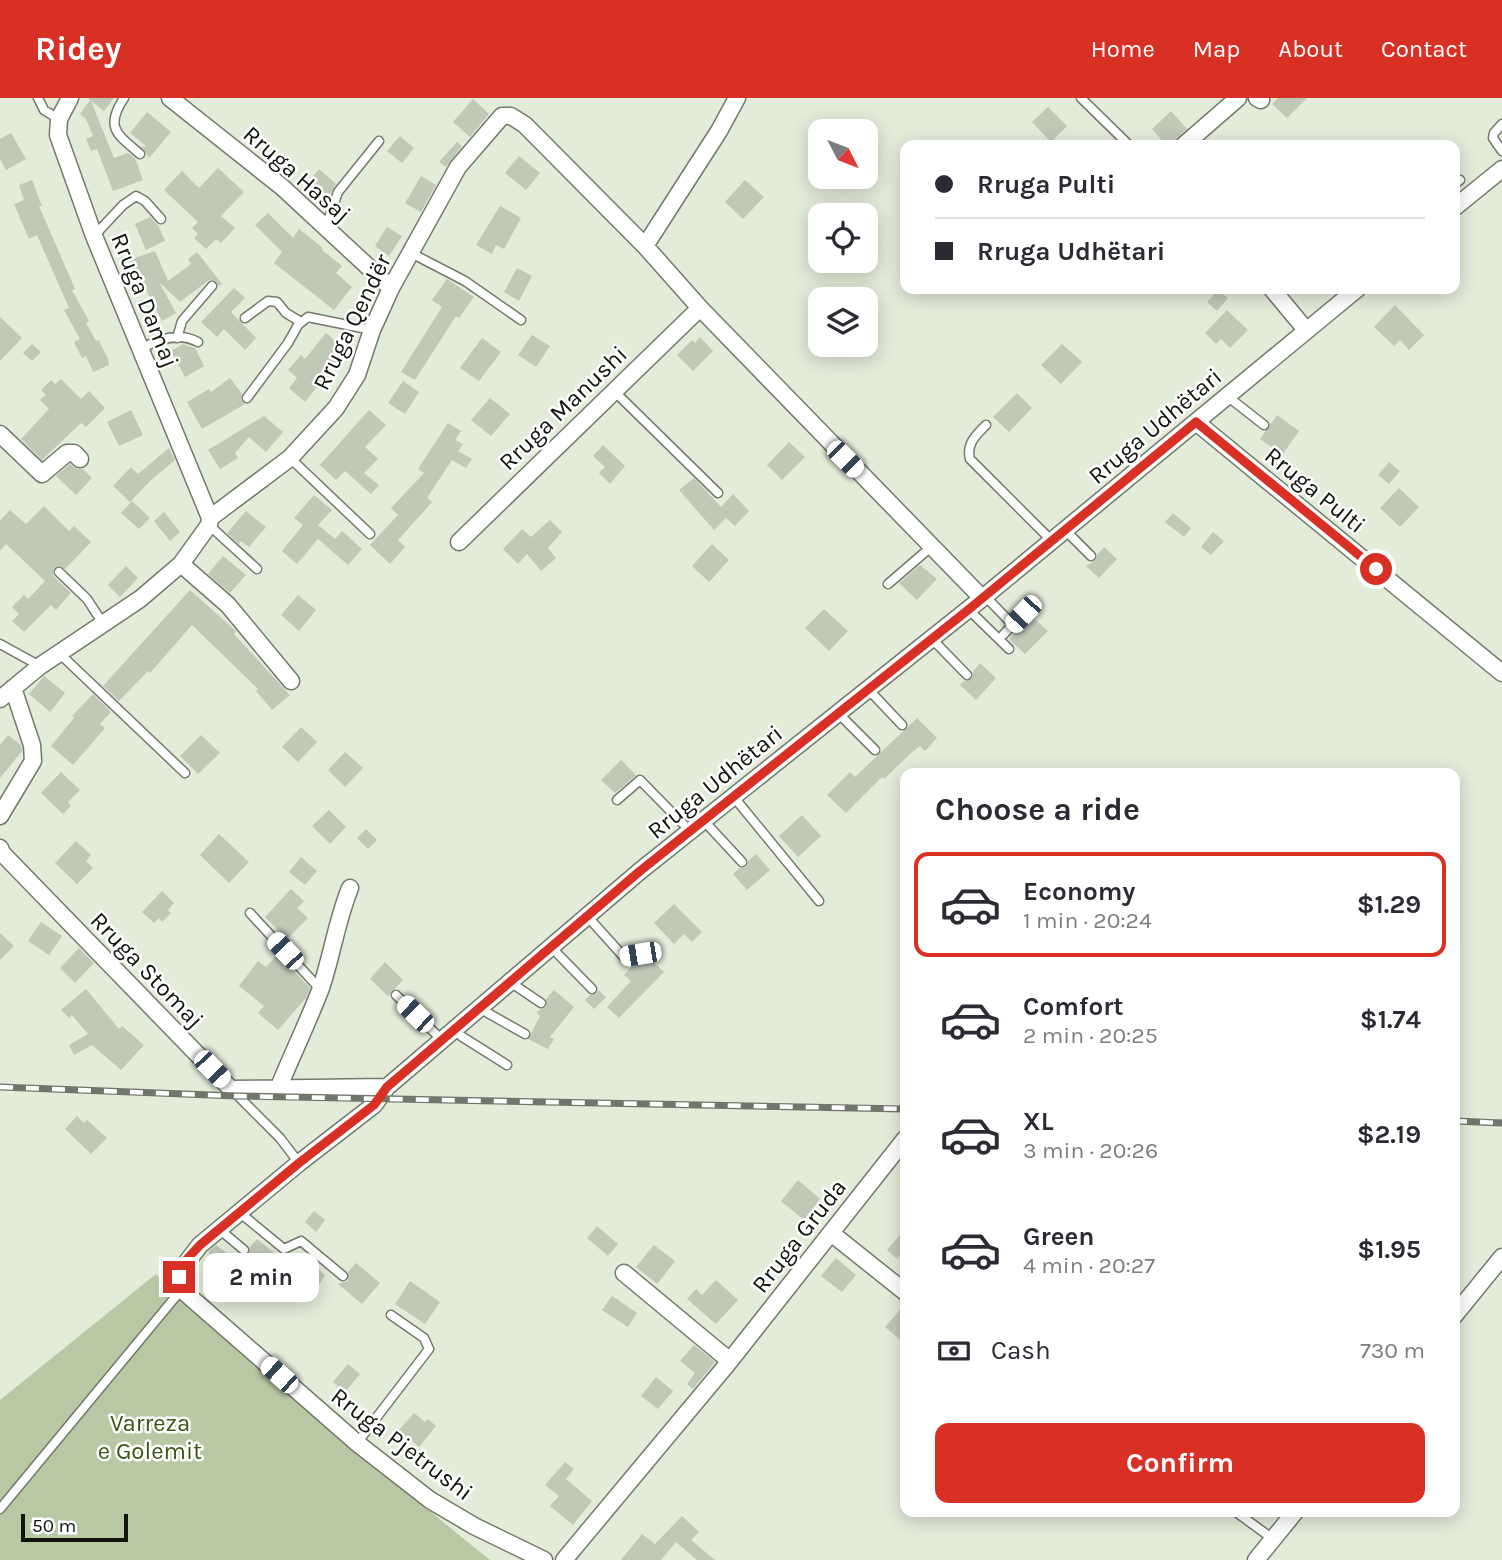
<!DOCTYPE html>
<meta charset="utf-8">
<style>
body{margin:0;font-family:Karla,sans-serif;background:#f7f7f7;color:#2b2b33;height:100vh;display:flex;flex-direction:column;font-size:26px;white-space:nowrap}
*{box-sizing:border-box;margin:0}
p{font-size:23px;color:#7c7c81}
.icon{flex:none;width:38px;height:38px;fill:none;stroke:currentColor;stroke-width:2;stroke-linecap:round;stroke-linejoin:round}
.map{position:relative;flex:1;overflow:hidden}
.sheet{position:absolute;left:900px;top:670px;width:560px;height:749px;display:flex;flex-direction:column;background:#fff;border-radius:14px;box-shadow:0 4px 18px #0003}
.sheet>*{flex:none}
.banner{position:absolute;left:900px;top:42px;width:560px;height:154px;border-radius:14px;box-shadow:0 4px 18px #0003;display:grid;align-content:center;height:154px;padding:0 35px;background:#fff}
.needle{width:46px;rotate:132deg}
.fabs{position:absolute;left:808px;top:21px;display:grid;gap:14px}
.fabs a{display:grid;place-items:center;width:70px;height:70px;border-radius:14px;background:#fff;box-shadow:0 4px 18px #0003;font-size:35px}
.scale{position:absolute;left:21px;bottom:18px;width:107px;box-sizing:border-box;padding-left:7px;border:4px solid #11130d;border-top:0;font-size:19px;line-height:24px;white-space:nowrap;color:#11130d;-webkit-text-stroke:5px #fff;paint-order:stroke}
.end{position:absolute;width:32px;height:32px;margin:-16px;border:9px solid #d93025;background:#fff;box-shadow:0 0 0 4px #fff}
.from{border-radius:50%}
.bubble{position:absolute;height:49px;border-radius:14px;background:#fff;box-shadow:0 4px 18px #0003;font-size:23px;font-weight:700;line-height:49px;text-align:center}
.car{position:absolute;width:21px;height:42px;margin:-21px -10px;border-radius:9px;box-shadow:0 0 5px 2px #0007;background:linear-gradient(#fff 24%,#345 0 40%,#fff 0 76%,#345 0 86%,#fff 0)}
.banner b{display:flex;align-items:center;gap:24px;height:66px;font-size:26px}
.banner b+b{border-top:2px solid #e1e1e2}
.banner i{width:18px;height:18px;background:#2b2b33}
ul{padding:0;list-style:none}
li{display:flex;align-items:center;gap:21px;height:105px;margin:0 14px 10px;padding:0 21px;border:4px solid transparent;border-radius:14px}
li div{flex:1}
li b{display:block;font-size:26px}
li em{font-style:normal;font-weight:700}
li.current{border-color:#d93025}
li>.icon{width:63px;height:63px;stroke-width:1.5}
h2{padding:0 35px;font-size:32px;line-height:84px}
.pay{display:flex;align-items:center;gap:18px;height:77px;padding:0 35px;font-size:26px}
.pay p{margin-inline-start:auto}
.cta{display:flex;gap:14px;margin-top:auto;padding:14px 35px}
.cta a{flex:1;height:80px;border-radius:14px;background:#d93025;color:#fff;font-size:28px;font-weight:700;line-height:80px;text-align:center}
header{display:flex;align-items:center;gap:42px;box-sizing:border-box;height:98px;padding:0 35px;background:#d93025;color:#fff}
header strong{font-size:33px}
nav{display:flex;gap:38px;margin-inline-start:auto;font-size:24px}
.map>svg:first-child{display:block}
.green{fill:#b8c8a5}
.building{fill:#c0c8b6}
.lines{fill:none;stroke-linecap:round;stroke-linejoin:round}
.service-casing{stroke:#737a6a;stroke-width:11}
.minor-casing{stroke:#737a6a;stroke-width:19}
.service{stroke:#fff;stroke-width:8}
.minor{stroke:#fff;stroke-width:16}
.rail-casing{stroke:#71766a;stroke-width:7}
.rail{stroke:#fff;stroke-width:4.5;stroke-dasharray:13;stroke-linecap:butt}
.route{stroke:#d93025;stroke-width:9}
.labels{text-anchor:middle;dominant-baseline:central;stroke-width:5;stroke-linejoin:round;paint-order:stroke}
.street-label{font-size:24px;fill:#11130d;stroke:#fff}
.park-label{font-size:24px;fill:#3e5415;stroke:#fff}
</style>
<header>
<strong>Ridey</strong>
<nav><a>Home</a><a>Map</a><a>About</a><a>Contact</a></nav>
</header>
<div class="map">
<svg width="1502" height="1462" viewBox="0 0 1502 1462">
<rect width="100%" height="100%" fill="#e3ebd9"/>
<path class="green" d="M156 1176 181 1201 374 1368 490 1462H0V1302Z"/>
<path class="building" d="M88 0H114L104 13 91 3 114 60 128 55 135 60 143 82 113 93 97 51 91 53 86 41 93 38 86 21 80 16 90 2Z
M1278 0H1307L1287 20 1272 6Z
M473 1 489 16 470 39 453 24Z
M1048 9 1067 28 1051 44 1032 24Z
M1171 13 1187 31 1177 40 1174 47H1166L1152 31Z
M147 14 171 34 149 60 142 49 146 48 130 35Z
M11 35 26 61 6 72 0 61V41Z
M400 38 414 50 402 65 387 53Z
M457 44 462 48 446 69 439 64Z
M519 58 540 75 526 92 505 75Z
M218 70 244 94 221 118 235 130 221 145 216 141 206 151 194 140 198 136 192 130 198 124 164 92 182 73 199 90Z
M319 71 336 86 322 110 310 100 315 94 306 87Z
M421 78 436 87 421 114 405 105Z
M32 82 42 108H39L75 191 72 192 89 223 86 225 96 243 99 242 108 261 109 267 93 274 86 258 82 260 74 244 80 241 64 212 69 210 37 137 29 141 14 106 24 102 19 87Z
M745 82 764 99 743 121 725 104Z
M500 108 521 120 504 151 496 147 492 156 476 147Z
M268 115 293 140 299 131 323 150 322 152 342 168 336 175 352 189 334 212 274 165 282 154 255 127Z
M150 119 158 127 165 143 146 152 135 126Z
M387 129 402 138 389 158 375 148Z
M155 153 168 183 191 166 188 161 197 154 222 186 218 188 216 183 209 182 180 204 159 184 176 215 162 223 141 182 137 183 134 176 124 180 121 170 130 166 129 162Z
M517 170 532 178 519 203 504 194Z
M447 181 474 199 459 220 456 218 415 282 401 274 442 209 432 202Z
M234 190 245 200 231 214 256 240 245 252 224 231 217 239 201 224Z
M1218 192 1228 200 1217 213 1207 204Z
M1395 207 1424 237 1409 252 1400 242 1394 248 1374 229Z
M1227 212 1248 232 1230 250 1221 241 1216 246 1205 235Z
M0 219 22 240 0 263Z
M326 235 346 252 305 304 289 290 297 280 288 272 301 257 305 261Z
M532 237 550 248 536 269 518 257Z
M700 239 713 253 693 273 677 257 692 242 695 245Z
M482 240 501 254 479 283 460 270Z
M32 246 41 254 32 263 23 255Z
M183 246 195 250 204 268 185 279 171 253Z
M1062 246 1082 264 1061 286 1041 267Z
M230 280 242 296 241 302 245 306 202 331 187 304 209 291 211 294Z
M61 281 81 301 89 293 105 310 86 329 81 325 42 362 21 341 49 311 40 302 46 297 41 292 51 282 55 286Z
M403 283 419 294 405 316 388 305Z
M1017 295 1032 310 1009 334 993 319Z
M490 300 510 316 491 338 471 322Z
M131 312 143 337 119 348 107 324Z
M369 312 386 327 365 349 378 361 364 375 379 387 371 396 345 373 336 382 320 367Z
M1277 317 1299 333 1282 357 1260 341Z
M264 318 283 334 266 354 249 339 235 355 238 360 220 371 208 352Z
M448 325 461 333 455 342 463 346 458 353 472 361 466 370 452 362 427 400 432 404 398 442 405 449 390 466 370 447 398 417 391 410 424 375 418 371Z
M789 344 805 359 782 382 767 367Z
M603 347 625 368 610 386 599 375 605 369 593 358Z
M169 350 175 362 151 382 130 404 113 388 131 369 138 376Z
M1389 364 1400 373 1389 386 1378 377Z
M70 366 77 371H83L92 380 76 397 56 378Z
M694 380 721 409 733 396 749 413 735 428 726 420 714 432 679 392Z
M1399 390 1419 409 1400 429 1380 410Z
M314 397 332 412 318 427 335 441 342 433 362 451 348 467 318 441 297 466 282 453 303 427 294 420Z
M132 403 150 420 139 431 121 415Z
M44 408 69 433 74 428 91 444 65 471 58 468 53 472 54 479 71 495 56 512 51 507 24 534 12 523 19 516 12 509 24 497 28 501 45 483 6 446 0 453V423L10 412 26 426Z
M246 413 266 429 249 449 241 443 239 446 227 435Z
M164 414 180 434 170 443 154 423Z
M1173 415 1191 430 1184 439 1165 424Z
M550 422 562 434 548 450 556 460 541 473 527 456 518 466 503 451 522 431 531 439Z
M1213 434 1224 443 1211 457 1201 449Z
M712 446 729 462 709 484 692 468Z
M1104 449 1117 461 1099 480 1086 468 1096 462 1097 457Z
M223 458 246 477 230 495 208 476Z
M920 467 937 481 917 502 899 485Z
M126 468 138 480 120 499 108 487Z
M190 492 236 533 234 536 290 597 272 612 256 593 258 591 192 527 150 575 148 573 119 603 103 588Z
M298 497 316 512 299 533 281 517Z
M824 511 848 533 829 553 805 530Z
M1029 516 1048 533 1025 556 1009 541 1028 521Z
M980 565 996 580 976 602 960 587 964 583 972 581 973 574Z
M44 578 65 595 50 614 29 596Z
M93 596 111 614 100 626 105 630 73 667 51 648 74 620 72 618Z
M917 620 937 640 925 653 920 648 912 654 884 681 882 679 846 715 827 697 850 674 855 679Z
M301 629 317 644 298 664 282 649Z
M8 637 21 647 22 653 0 680V647Z
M201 637 220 655 198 676 180 658Z
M345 654 363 670 345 689 328 672Z
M621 662 636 677 615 695 601 682Z
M61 674 80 692 68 704 71 708 63 716 41 695Z
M329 712 346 729 330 746 312 728Z
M802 717 821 738 798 759 779 738Z
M366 731 377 742 368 751 357 740Z
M219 736 249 764 229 785 200 757Z
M76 743 91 757 86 763 93 770 77 786 55 765Z
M756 756 770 772 747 792 733 776 740 770 746 769 748 763Z
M301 759 317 773 305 787 289 774Z
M291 791 304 803 297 810 308 820 287 841 265 819Z
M162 793 174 805 168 812 171 815 162 824 159 820 154 825 142 814Z
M674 806 702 834 692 844 684 836 674 846 654 825Z
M41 824 62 838 49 857 28 843Z
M0 835 14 848 0 862Z
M79 850 94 865 75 885 60 870Z
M278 856 310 890 306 900 278 932 258 915 264 908 239 888 258 863 266 869Z
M647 858 664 874 619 920 607 909 631 883 624 877 636 864 639 867Z
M385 864 403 882 388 898 370 881Z
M86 891 119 931 122 928 144 947 121 972 92 947 74 957 69 947 88 936 72 917 69 920 61 912Z
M554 892 574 909 550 939 554 941 548 951 528 941 540 918 536 914 546 909V901Z
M598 892 606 899 594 911 585 902 590 897 596 896Z
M77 1018 84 1025 87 1022 107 1040 91 1056 65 1031Z
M798 1082 820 1101 804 1122 781 1103Z
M314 1113 325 1122 316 1134 305 1124Z
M597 1128 618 1146 608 1158 587 1140Z
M905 1131V1152L897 1161 887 1152Z
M257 1141 283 1162 284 1161 307 1176 314 1168 325 1177 312 1198 261 1166 253 1176 238 1163 242 1158 249 1156 250 1149Z
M216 1147 228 1156 218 1169 209 1162 212 1158 208 1154Z
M654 1147 675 1163 657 1186 636 1169Z
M836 1160 856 1177 842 1194 821 1178Z
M356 1165 380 1185 362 1206 338 1186 348 1183V1174Z
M716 1182 738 1202 716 1226 687 1201 696 1191 702 1197Z
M410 1183 440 1204 425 1226 395 1206Z
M612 1198 637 1215 628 1229 602 1212Z
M905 1206V1246L885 1229Z
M694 1247 715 1264 693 1291 687 1286 695 1275 680 1263Z
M348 1266 360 1276 345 1294 333 1284Z
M656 1279 673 1293 658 1311 641 1298Z
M414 1315 425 1324 428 1321 436 1328 419 1349 399 1332Z
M565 1364 574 1371 566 1381 592 1403 573 1427 550 1408 559 1398 545 1387Z
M682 1418 699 1434 691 1442 715 1462H697L676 1444 661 1462H621L642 1436 655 1446Z"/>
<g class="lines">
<defs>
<path id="service" d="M38 0 44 12 59 21
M124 0C104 30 118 37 140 56
M1081 0 1129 47
M1502 26 1494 35 1493 40 1502 53
M1454 87 1460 82
M326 129 338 94 379 43
M94 138 123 107 136 98 145 103 161 121
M411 155 465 183 521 222
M245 220 268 203 277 204 286 215 301 224
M177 240 182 223 212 188
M141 251C158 241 179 234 198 244
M614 293 718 395
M1227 298 1264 327
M247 300 288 245 298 227 308 219 372 232
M986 327C976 337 966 346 970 361L1052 443
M290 360 370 436
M209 427 257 471
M1065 432 1091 458
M59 474 87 501 104 527
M888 486 931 449
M985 498 1013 527
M968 511 1009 551
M1003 537 1023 516
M932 541 967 577
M0 546 40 568
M59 555 185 675
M868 591 902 627
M838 615 875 652
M733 698 819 803
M617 702 640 682 690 733
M704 723 742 764
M250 815 320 891
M587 818 624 859 640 856
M551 849 592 891
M510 884 541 905
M396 897 442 942
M481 909 486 914 525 936
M455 932 461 938 507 967
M231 991 280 1040 299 1065
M239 1114 284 1151 301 1143 343 1178
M219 1131 244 1152
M357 1345 429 1251 424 1240 391 1217
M0 1411 177 1197
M1236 1414 1273 1441"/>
<path id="minor" d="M70 0 59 21 58 37 94 138 210 420
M170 0 282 89 391 190
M1257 0 1261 2
M1184 47 1238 0
M1454 110 1502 71
M645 148 719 33 737 0
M1272 191 1306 232
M1196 324 1502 575
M0 336 42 376 67 355H74L80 361
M459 444 700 210
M181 466 228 507 291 583
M0 601 40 568 140 501 181 466 209 427 210 420 290 360 336 310 357 277 372 232 391 190 458 69 502 18H511L525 27 645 148 700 210 982 500
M0 718 33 663 32 647 13 590
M0 750 2 755 231 991 387 989
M278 991C292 957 308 924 321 890 332 857 337 822 350 790
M831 1135 905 1194
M624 1175 730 1263
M182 1192 179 1186 183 1169 200 1147 299 1065 374 1007 387 989 640 773 985 498 1357 191
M182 1192 357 1345 430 1402 474 1428 544 1462
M1454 1218 1502 1159
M564 1462 725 1269 905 1041
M1256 1462 1295 1414"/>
</defs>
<use href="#service" class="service-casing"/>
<use href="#minor" class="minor-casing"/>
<use href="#service" class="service"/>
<use href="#minor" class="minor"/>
<defs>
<path id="rail" d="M0 989 237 998 905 1011
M1454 1023 1502 1025"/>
</defs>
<use href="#rail" class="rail-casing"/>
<use href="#rail" class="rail"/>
</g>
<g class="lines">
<path class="route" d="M179 1179 187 1161 200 1147 299 1065 374 1007 387 989 640 773 968 512 1196 324 1376 471"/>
</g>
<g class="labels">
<g class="street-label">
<text transform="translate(297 76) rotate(41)">Rruga Hasaj</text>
<text transform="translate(145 202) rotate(68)">Rruga Damaj</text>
<text transform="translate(352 224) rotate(-64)">Rruga Qendër</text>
<text transform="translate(563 310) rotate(-44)">Rruga Manushi</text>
<text transform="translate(1155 328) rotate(-40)">Rruga Udhëtari</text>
<text transform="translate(1315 392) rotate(39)">Rruga Pulti</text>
<text transform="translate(715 684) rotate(-39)">Rruga Udhëtari</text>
<text transform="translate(147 872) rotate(46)">Rruga Stomaj</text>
<text transform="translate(799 1138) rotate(-52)">Rruga Gruda</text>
<text transform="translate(402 1346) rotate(37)">Rruga Pjetrushi</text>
</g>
<g class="park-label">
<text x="150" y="1325">Varreza<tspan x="150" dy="28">e Golemit</tspan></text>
</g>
</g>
</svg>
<div class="fabs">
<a><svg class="needle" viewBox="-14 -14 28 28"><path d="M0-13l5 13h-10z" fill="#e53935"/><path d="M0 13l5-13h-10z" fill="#7c7c81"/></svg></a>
<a><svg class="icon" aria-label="locate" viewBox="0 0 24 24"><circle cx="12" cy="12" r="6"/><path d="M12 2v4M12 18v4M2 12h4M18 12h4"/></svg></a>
<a><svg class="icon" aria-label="layers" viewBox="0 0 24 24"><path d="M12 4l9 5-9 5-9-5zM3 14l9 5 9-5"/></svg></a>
</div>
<div class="scale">50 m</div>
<i class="end from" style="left:1376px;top:471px"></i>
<i class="end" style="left:179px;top:1179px"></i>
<div class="bubble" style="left:203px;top:1155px;width:116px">2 min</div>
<i class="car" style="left:845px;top:361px;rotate:135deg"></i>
<i class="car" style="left:1023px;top:516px;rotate:223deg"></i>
<i class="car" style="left:285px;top:853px;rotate:317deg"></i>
<i class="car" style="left:640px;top:856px;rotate:261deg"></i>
<i class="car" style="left:415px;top:916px;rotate:314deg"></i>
<i class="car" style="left:212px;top:971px;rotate:136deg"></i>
<i class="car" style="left:279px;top:1277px;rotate:312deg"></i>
<div class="banner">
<b><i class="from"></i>Rruga Pulti</b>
<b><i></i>Rruga Udhëtari</b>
</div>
<section class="sheet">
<h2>Choose a ride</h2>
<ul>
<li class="current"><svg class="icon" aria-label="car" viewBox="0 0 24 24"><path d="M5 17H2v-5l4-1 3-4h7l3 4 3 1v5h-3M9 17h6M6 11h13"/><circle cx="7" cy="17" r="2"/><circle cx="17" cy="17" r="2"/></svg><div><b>Economy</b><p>1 min · 20:24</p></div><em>$1.29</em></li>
<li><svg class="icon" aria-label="car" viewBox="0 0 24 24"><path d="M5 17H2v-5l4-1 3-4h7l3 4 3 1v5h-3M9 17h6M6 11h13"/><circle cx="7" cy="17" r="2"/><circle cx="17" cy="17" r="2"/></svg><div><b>Comfort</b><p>2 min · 20:25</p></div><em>$1.74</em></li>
<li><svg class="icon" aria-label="car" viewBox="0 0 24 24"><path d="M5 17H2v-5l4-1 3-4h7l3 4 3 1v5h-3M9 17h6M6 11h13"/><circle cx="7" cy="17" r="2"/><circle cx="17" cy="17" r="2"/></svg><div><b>XL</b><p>3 min · 20:26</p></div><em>$2.19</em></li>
<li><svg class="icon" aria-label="car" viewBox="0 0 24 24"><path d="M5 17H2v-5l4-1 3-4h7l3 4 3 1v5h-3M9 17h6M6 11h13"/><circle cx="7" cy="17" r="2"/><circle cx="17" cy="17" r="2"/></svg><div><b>Green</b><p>4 min · 20:27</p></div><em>$1.95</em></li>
</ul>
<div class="pay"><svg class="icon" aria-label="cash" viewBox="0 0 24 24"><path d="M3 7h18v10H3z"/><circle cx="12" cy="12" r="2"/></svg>Cash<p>730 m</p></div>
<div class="cta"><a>Confirm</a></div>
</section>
</div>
